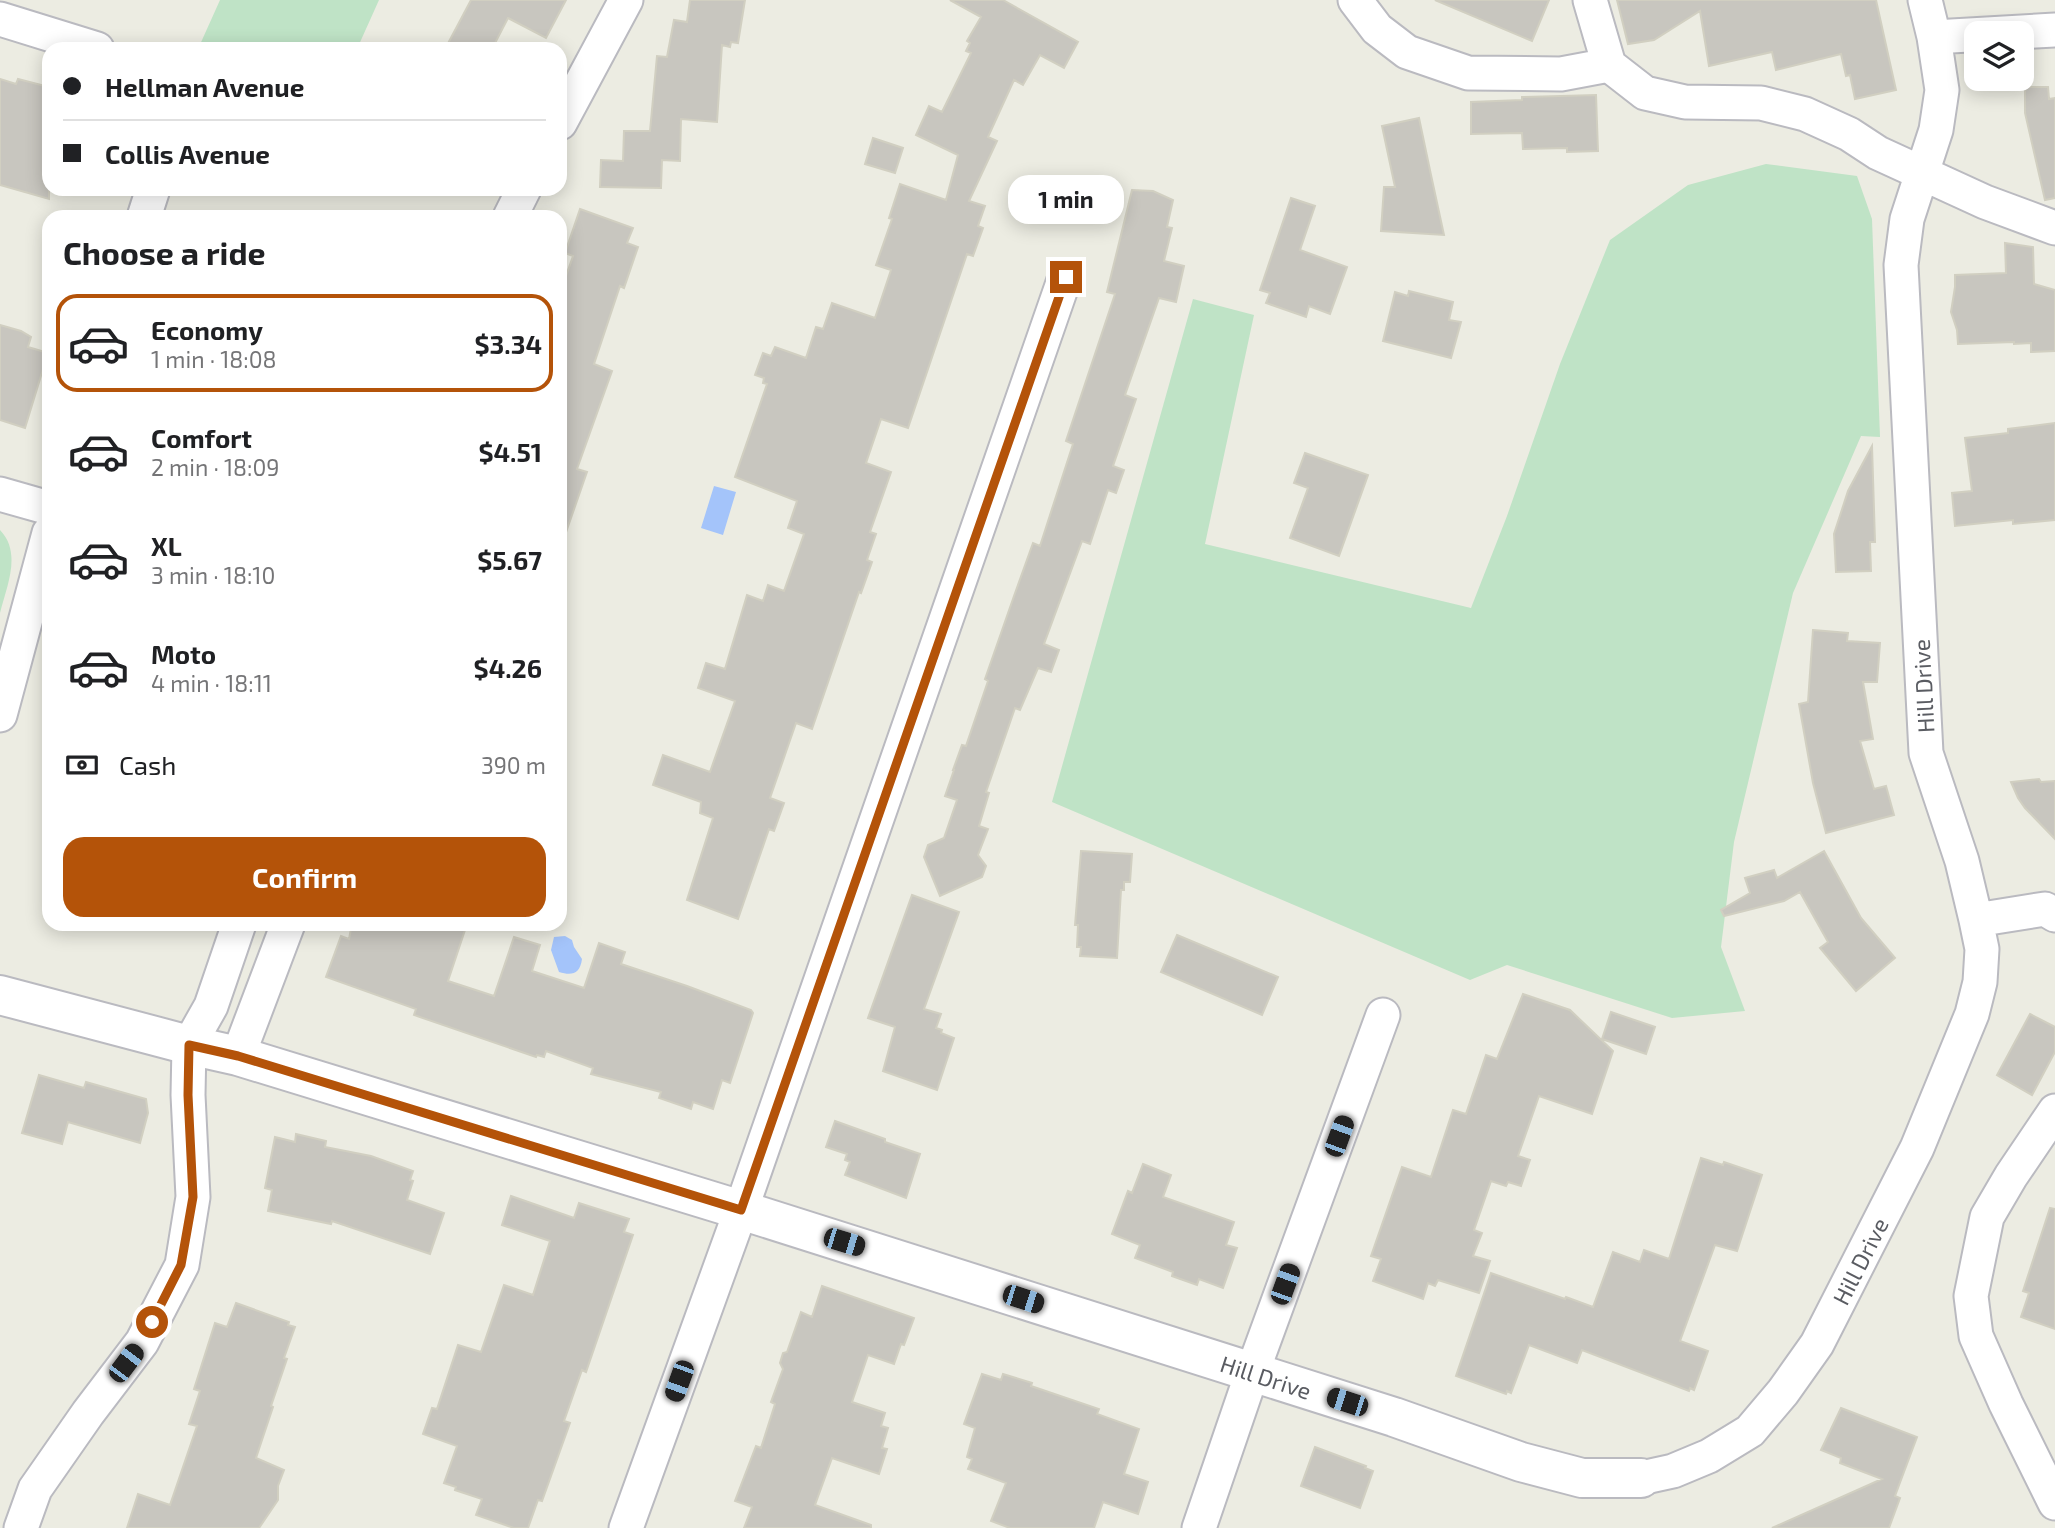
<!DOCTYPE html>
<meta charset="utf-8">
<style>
body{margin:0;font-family:"Exo 2",sans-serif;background:#f2f2f2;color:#202124;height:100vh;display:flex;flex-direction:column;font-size:26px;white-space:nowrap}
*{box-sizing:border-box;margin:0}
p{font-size:23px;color:#757577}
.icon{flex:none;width:38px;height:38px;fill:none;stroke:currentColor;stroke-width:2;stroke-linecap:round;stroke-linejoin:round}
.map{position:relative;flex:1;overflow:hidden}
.panel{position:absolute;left:42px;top:210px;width:525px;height:721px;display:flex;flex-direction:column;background:#fff;border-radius:21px;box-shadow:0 4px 18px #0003}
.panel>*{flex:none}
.banner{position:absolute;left:42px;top:42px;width:525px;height:154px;border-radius:21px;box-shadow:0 4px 18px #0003;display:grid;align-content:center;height:154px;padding:0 21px;background:#fff}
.controls{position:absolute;left:1964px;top:21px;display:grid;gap:14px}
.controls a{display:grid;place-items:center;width:70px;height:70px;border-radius:14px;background:#fff;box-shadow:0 4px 18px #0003;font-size:35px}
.end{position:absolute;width:32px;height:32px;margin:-16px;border:9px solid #b45309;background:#fff;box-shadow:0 0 0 4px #fff}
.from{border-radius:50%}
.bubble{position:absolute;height:49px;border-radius:21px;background:#fff;box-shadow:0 4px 18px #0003;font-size:23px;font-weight:700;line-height:49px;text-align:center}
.car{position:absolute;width:21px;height:42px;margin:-21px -10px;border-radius:9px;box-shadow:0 0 5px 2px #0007;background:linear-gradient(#222 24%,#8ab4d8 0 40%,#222 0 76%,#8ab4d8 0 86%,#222 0)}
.banner b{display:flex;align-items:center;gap:24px;height:66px;font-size:26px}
.banner b+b{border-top:2px solid #e0e0e0}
.banner i{width:18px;height:18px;background:#202124}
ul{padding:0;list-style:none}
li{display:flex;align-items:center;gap:21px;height:98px;margin:0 14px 10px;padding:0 7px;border:4px solid transparent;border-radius:21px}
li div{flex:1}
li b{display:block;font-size:26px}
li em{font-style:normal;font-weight:700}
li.active{border-color:#b45309}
li>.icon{width:63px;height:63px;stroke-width:1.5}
h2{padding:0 21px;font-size:32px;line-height:84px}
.pay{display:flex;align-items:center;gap:18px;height:77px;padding:0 21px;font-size:26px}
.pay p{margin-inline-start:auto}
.cta{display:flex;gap:14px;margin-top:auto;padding:14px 21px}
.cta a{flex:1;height:80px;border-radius:21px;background:#b45309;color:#fff;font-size:28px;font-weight:700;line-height:80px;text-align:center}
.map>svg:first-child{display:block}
.green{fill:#bfe3c6}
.water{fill:#a4c4fa}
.building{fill:#c8c6bf;stroke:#d1cfc1;stroke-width:2}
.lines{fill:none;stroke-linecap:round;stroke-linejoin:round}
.minor-casing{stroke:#babac0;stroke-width:37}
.tertiary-casing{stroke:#babac0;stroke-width:42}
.minor{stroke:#fff;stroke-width:33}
.tertiary{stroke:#fff;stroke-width:38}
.route{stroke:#b45309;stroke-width:9}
.labels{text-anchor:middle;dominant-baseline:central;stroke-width:7;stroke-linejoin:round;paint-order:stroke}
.street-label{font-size:23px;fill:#5a5c62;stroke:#fff}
</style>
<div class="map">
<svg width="2055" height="1528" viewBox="0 0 2055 1528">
<rect width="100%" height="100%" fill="#ecece2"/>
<path class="green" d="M220 0H379L357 49H198Z
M1766 164 1857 176 1872 219 1880 437 1861 436 1793 593 1734 842 1721 947 1745 1011 1672 1018 1507 965 1470 980 1052 802 1193 299 1254 315 1205 544 1471 608 1507 516 1560 364 1610 240 1688 185Z
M0 530C22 553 7 585 0 613Z"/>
<path class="water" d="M714 486 736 492 723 535 701 528Z
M565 936 572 940 574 947 582 959C580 974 572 976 559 972L551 950 554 937Z"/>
<path class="building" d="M471 0H566L546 38 508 18 492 49H445Z
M690 0H745L738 43 731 42 730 47 722 45 717 122 681 119 680 161 662 160 661 188 600 187 601 160 623 161 624 131H650L657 56 667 57 674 20 687 22Z
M950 0H1003L1078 42 1064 68 1040 55 1023 85 1014 80 988 137 997 141 969 201 985 206 978 226 983 228 973 256 967 254 908 428 881 419 866 463 891 472 870 532 876 534 867 560 872 562 861 593 859 592 812 729 796 723 770 798 784 803 774 831 769 829 738 919 687 900 713 818 700 813 701 802 653 785 663 755 710 772 735 701 698 688 706 663 725 669 747 595 763 601 768 585 784 591 804 534 788 528 797 501 735 477 767 384 763 383 764 378 755 375 763 353 771 356 775 347 806 358 816 327 823 329 832 303 875 318 891 270 876 265 892 219 889 218 900 184 946 200 958 155 916 135 929 106 942 112 971 53 966 51 970 43 967 41 981 17Z
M1435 0H1549L1532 41Z
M1617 0H1876L1896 90 1855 99 1850 75 1846 76 1841 54 1776 70 1772 52 1709 66 1700 11 1654 40 1628 44Z
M0 79 16 84 18 79 49 87V199L0 185Z
M2025 87H2048L2049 99 2055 98V198L2045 200 2025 113Z
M1596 95 1598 151 1567 152V148L1523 149 1522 133 1471 134V102L1522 100V97Z
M1419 118 1431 175 1444 235 1381 231 1384 187H1395L1382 126Z
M873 138 903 148 895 173 865 164Z
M1132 190 1153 191 1173 200 1167 227 1172 228 1164 261 1184 266 1176 302 1159 298 1125 395 1136 399 1113 466 1124 470 1116 493 1108 490 1090 544 1082 541 1044 644 1059 650 1051 672 1038 668 1020 710 1015 708 986 792 989 793 979 826 988 829 978 855 986 866 982 877 940 896 924 857 928 845 944 838 957 800 945 796 954 770H953L962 745 966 746 988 681 985 679 1014 596 1033 543 1040 546 1073 444 1066 441 1115 294 1107 292Z
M1291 198 1315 206 1300 250 1347 267 1330 314 1309 306 1306 317 1266 303 1270 293 1260 290Z
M580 209 633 228 627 243 638 247 624 288 620 286 594 364 612 371 577 469 587 472 564 538 560 537V293L573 256 565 253Z
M2005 243 2033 247 2034 284 2055 290V351L2031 352V343L2014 344V342L1958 344 1957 330 1951 312 1955 287V275L2006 273Z
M1409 291 1453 302 1449 320 1461 322 1451 358 1383 341 1395 292 1408 296Z
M0 325 21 331 31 337 28 347 48 353 25 428 0 420Z
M2055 423V520L2013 524V520L1955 526 1952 493 1972 491 1965 438 2008 433V429Z
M1872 446 1875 542H1870L1871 571 1836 572 1834 534 1848 491Z
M1305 453 1368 475 1339 556 1290 538 1308 488 1294 483Z
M1813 630 1848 633 1847 641 1880 643 1877 682H1863L1873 739 1860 741 1874 789 1886 786 1894 815 1826 833 1813 783 1799 704 1808 702Z
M2039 779 2041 782 2055 781V839L2025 808 2018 798 2011 782Z
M1081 851 1132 854 1130 882H1124V890H1121L1117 958 1080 956 1081 947H1077L1078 925H1075Z
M1824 851 1861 918 1895 958 1856 991 1820 948 1828 942 1800 892 1784 901 1724 916 1721 910 1750 893 1745 878 1774 870 1777 878Z
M912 895 959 912 924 1009 941 1014 936 1028 942 1030 941 1033 954 1038 937 1090 883 1071 895 1027 868 1018Z
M352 924H467L448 981 494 996 514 937 540 945 532 971 584 988 599 943 625 952 621 964 687 986 751 1010 753 1013 730 1083 722 1080 713 1109 693 1102 691 1109 659 1098 661 1092 591 1074 593 1068 546 1051 544 1057 537 1055 536 1057 414 1015 416 1009 326 977 341 936 349 939Z
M1177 935 1278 977 1262 1015 1161 972Z
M1523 994 1570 1010 1613 1051 1592 1114 1539 1096 1518 1156 1530 1160 1521 1186 1508 1182 1506 1186 1491 1181 1474 1230 1482 1233 1473 1256 1490 1261 1479 1293 1438 1280 1435 1286 1428 1283 1423 1299 1373 1281 1381 1259 1371 1256 1402 1167 1431 1177 1453 1110 1466 1114 1486 1055 1497 1059Z
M1611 1012 1655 1027 1646 1054 1602 1039Z
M2030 1014 2055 1027V1052L2032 1095 1997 1075Z
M39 1075 84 1088 86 1082 146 1099 148 1113 140 1143 68 1122 62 1144 22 1133Z
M835 1121 885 1139V1142L920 1154 906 1198 845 1175 850 1162 845 1160 847 1154 826 1147Z
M296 1134 326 1141 325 1147 371 1156 413 1171 410 1180 413 1181 407 1200 444 1213 430 1254 332 1221 331 1224 268 1211 272 1190 265 1188 275 1137 295 1142Z
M1701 1158 1723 1165 1724 1162 1762 1175 1737 1251 1715 1245 1680 1341 1708 1351 1694 1390 1690 1388 1689 1391 1582 1350 1577 1363 1529 1345 1511 1393 1507 1391 1506 1394 1456 1376 1491 1273 1565 1299 1566 1297 1593 1307 1613 1252 1640 1262 1644 1250 1669 1259Z
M1143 1164 1171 1175 1163 1197 1234 1222 1226 1245 1237 1248 1223 1288 1199 1279 1197 1285 1172 1276 1173 1272 1135 1258 1140 1245 1112 1234 1128 1191 1132 1193Z
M511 1196 574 1218 579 1203 629 1219 624 1232 633 1235 586 1372 582 1370 564 1421 570 1423 542 1501 538 1500 528 1528H514L476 1515 482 1499 455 1490 456 1487 444 1483 457 1446 423 1434 432 1408 437 1409 458 1345 481 1352 504 1285 533 1295 550 1241 502 1225Z
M2050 1208 2055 1209V1329L2021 1317 2029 1293 2023 1291Z
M822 1286 914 1318 904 1345 901 1344 894 1364 868 1355 852 1402 885 1413 881 1426 888 1428 882 1448 887 1449 879 1474 832 1458 815 1505 871 1525V1528H744L752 1507 735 1501 756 1446 761 1448 775 1404 771 1402 783 1369 780 1363 783 1353 787 1352 801 1312 812 1317Z
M236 1303 289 1322 288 1325 295 1327 284 1358 287 1359 271 1406 273 1407 256 1458 284 1470 278 1486V1500L259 1528H127L138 1494 170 1505 197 1426 189 1424 200 1391 194 1389 215 1323 227 1327Z
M982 1374 1001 1380 1003 1374 1032 1383 1031 1386 1099 1409 1097 1414 1139 1429 1124 1474 1148 1482 1138 1514 1103 1502 1094 1528H1010L991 1521 1006 1483 968 1469 972 1459 967 1457 975 1428 964 1424Z
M1841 1408 1917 1437 1895 1496 1900 1498 1889 1528H1772L1882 1479 1840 1463 1841 1458 1821 1450Z
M1315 1447 1366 1466 1365 1468 1373 1471 1360 1508 1301 1486Z"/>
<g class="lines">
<defs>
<path id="minor" d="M1355 0 1377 29 1407 52 1468 73 1561 74 1609 65
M1590 0 1609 65 1645 93 1685 102 1761 103 1805 114 1849 134 1878 153 1985 202 2055 228
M0 19 97 49
M1934 37 2055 30
M560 123 626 0
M144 217 153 189
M510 217 524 189
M0 494 49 508
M0 715 49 533
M1976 920 2045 909 2055 915
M238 1056 288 924
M2055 1111 2011 1176 1987 1217 1971 1296 1976 1336 2006 1404 2055 1503
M1641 1478 1673 1471 1709 1456 1750 1431 1783 1392 1817 1344 1917 1148 1972 1014 1980 982 1982 949 1976 920 1962 861 1926 753 1901 265 1907 219 1936 130 1942 90 1934 37 1925 0
M21 1528 35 1489 88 1413 142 1342 182 1265 193 1197 188 1095 189 1045 211 1006 239 924
M626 1528 741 1210 1065 277
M1199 1528 1252 1373 1383 1015"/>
<path id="tertiary" d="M0 995 189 1045 238 1056 741 1210 1394 1417 1521 1462 1582 1478H1641"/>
</defs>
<use href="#minor" class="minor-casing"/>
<use href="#tertiary" class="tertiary-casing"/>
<use href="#minor" class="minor"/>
<use href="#tertiary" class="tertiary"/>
</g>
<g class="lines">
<path class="route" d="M152 1322 181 1265 193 1197 188 1095 189 1045 238 1056 741 1210 1066 277"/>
</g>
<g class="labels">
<g class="street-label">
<text transform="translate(1923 686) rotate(-93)">Hill Drive</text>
<text transform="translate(1860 1261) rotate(-63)">Hill Drive</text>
<text transform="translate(1266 1377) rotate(18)">Hill Drive</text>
</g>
</g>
</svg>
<div class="controls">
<a><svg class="icon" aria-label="layers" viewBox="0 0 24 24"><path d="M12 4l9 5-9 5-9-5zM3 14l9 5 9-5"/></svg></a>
</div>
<i class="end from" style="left:152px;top:1322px"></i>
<i class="end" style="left:1066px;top:277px"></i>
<div class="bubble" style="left:1008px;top:175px;width:116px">1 min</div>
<i class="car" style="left:1339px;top:1136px;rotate:20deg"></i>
<i class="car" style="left:844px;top:1242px;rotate:107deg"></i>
<i class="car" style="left:1285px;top:1284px;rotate:20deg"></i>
<i class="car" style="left:1023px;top:1299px;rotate:108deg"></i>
<i class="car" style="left:126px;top:1363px;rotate:37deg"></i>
<i class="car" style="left:679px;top:1381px;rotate:200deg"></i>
<i class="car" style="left:1347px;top:1402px;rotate:288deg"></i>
<div class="banner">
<b><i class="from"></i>Hellman Avenue</b>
<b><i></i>Collis Avenue</b>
</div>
<section class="panel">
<h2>Choose a ride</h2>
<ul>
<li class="active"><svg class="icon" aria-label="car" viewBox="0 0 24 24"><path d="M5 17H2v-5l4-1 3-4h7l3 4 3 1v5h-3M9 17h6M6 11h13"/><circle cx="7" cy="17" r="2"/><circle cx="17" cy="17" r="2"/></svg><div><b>Economy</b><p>1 min · 18:08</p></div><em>$3.34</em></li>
<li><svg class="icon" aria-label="car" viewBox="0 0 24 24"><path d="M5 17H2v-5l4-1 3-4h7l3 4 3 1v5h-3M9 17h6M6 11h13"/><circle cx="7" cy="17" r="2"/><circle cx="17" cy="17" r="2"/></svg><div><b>Comfort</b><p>2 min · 18:09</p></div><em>$4.51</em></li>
<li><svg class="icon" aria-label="car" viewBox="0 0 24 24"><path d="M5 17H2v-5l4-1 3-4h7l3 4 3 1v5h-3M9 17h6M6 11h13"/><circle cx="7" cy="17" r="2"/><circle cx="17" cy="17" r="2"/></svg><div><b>XL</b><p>3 min · 18:10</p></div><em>$5.67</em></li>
<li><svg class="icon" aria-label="car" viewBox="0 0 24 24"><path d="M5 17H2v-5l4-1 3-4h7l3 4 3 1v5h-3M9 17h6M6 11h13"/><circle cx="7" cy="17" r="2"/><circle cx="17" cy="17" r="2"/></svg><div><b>Moto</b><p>4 min · 18:11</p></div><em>$4.26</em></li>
</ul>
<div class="pay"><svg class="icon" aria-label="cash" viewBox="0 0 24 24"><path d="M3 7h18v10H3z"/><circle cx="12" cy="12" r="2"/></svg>Cash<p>390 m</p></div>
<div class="cta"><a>Confirm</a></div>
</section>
</div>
